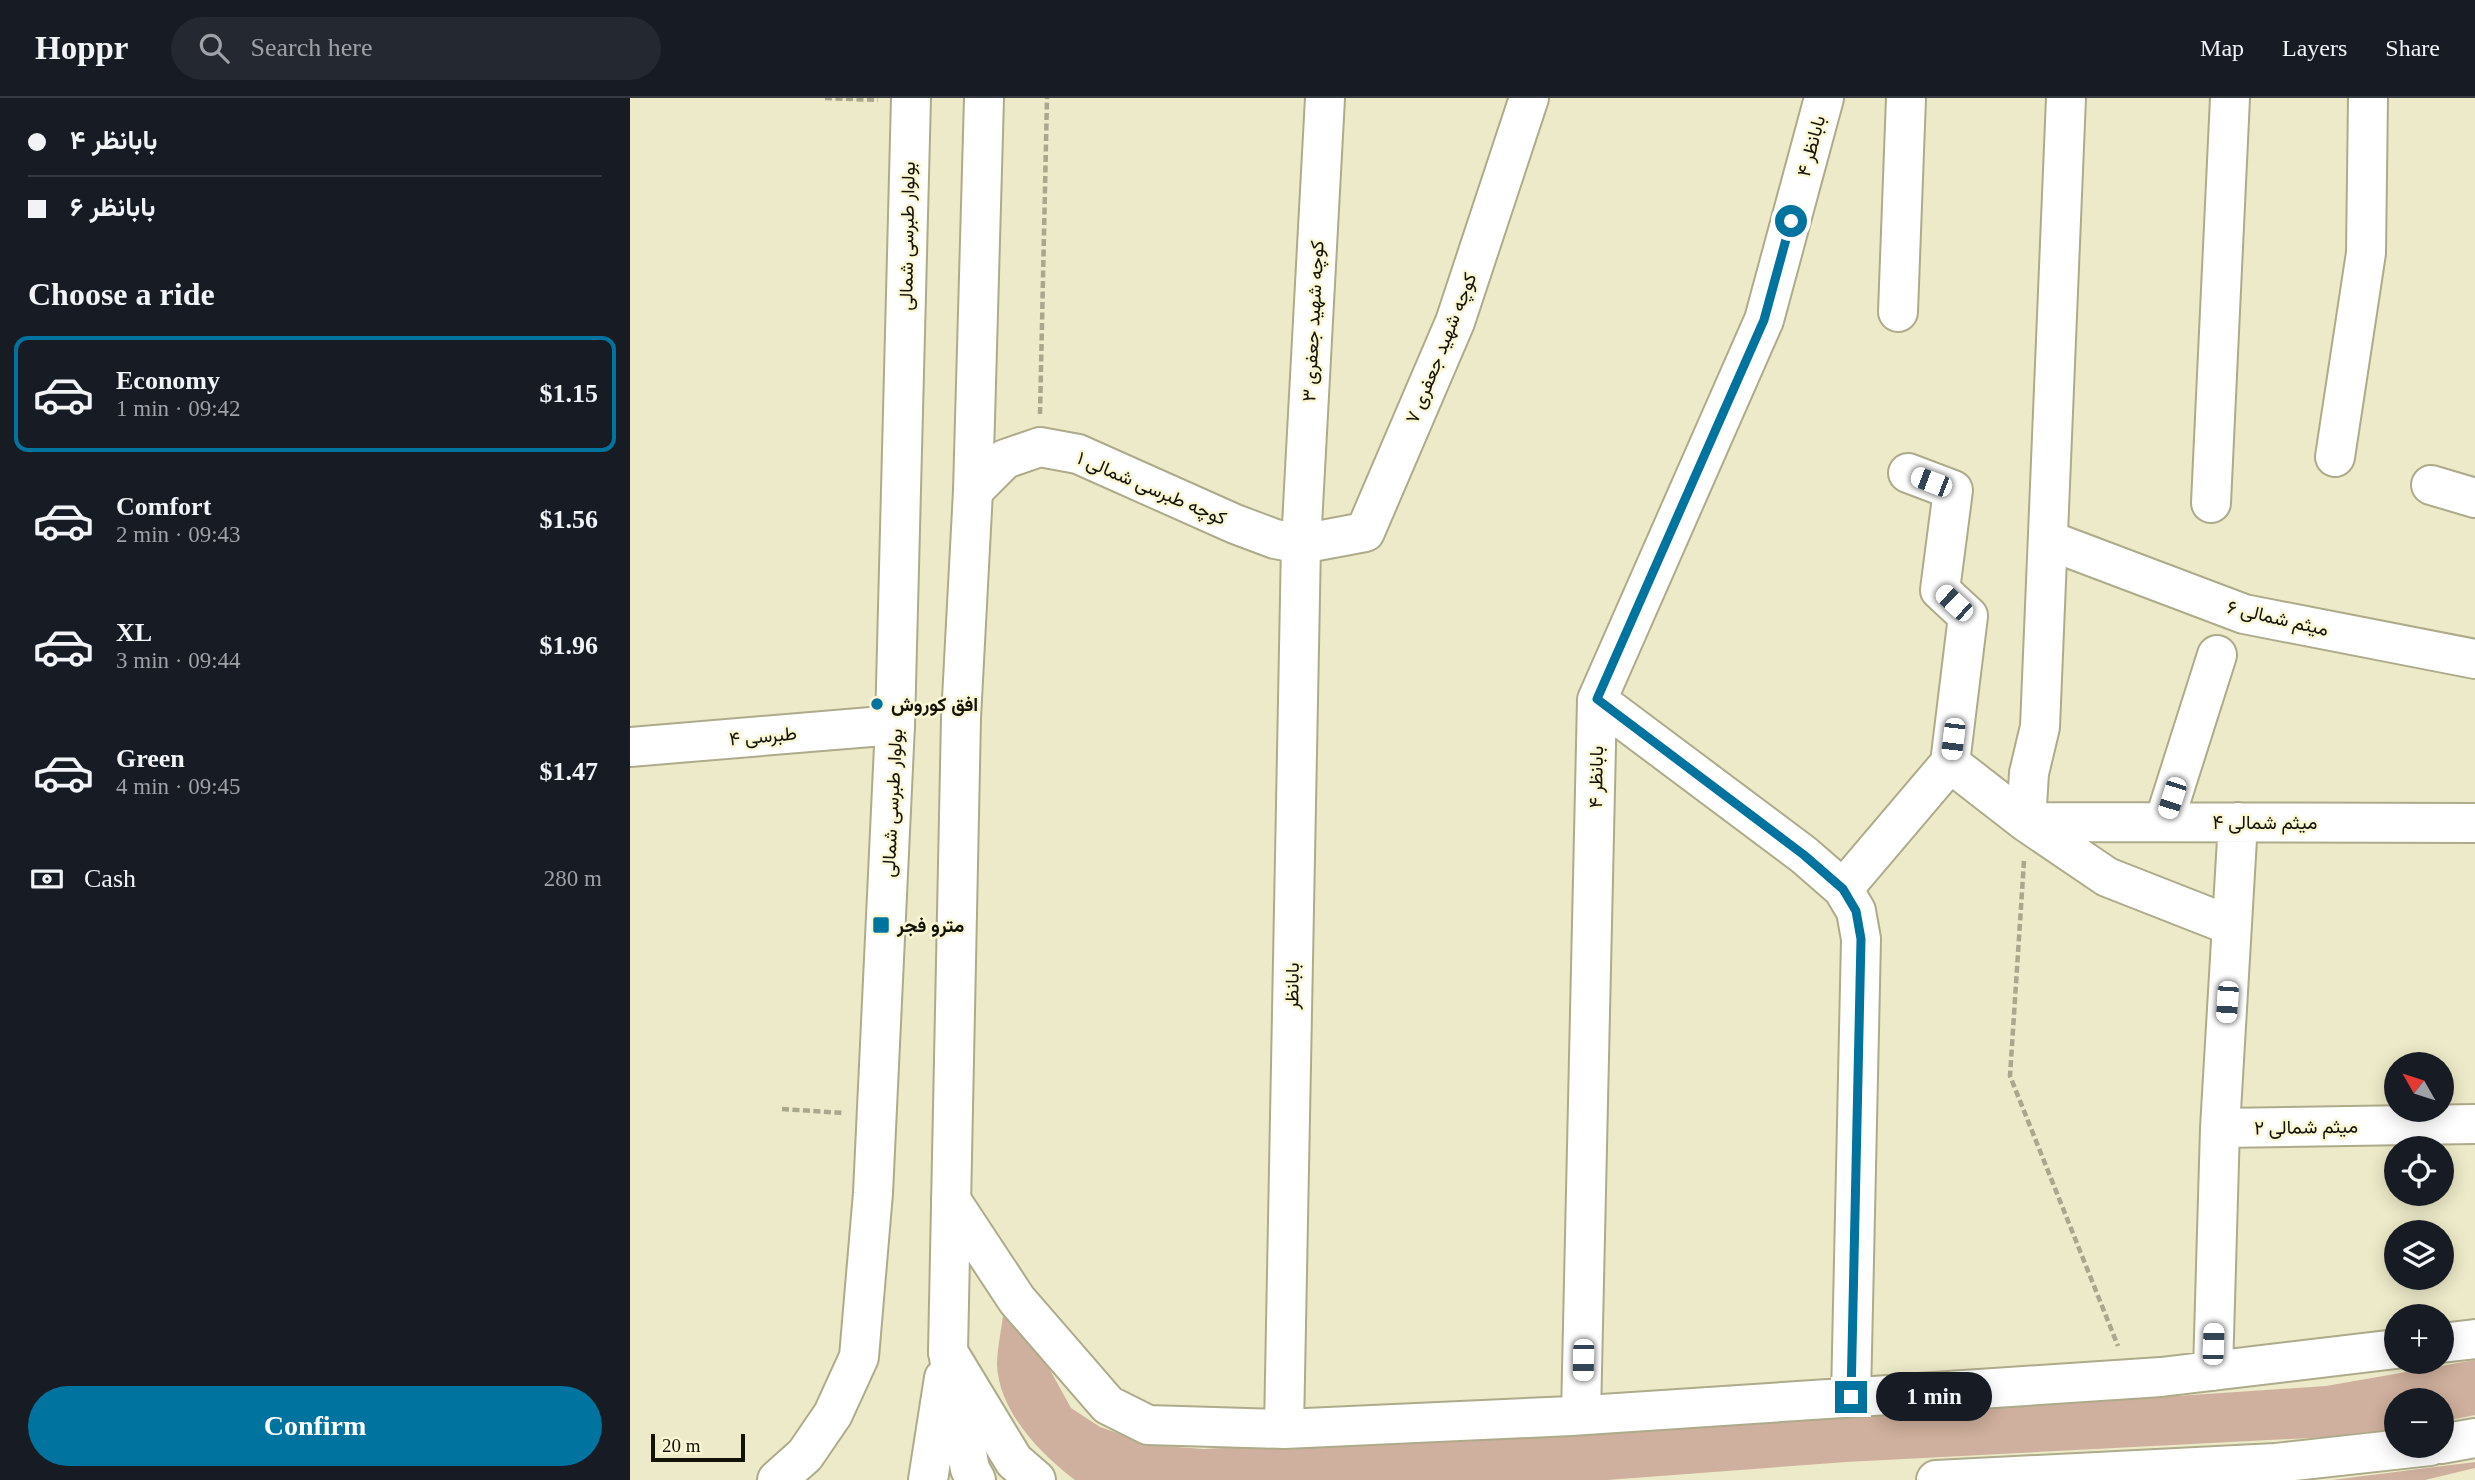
<!DOCTYPE html>
<meta charset="utf-8">
<style>
body{margin:0;font-family:"Times New Roman",Vazirmatn,serif;background:#242831;color:#f1f3f6;height:100vh;display:flex;flex-direction:column;font-size:26px;white-space:nowrap}
*{box-sizing:border-box;margin:0}
p{font-size:23px;color:#9ea1a6}
.icon{flex:none;width:38px;height:38px;fill:none;stroke:currentColor;stroke-width:2;stroke-linecap:round;stroke-linejoin:round}
.map{position:relative;flex:1;overflow:hidden}
.side{display:flex;flex-direction:column;background:#171b24;width:630px}
.side>*{flex:none}
.top-card{display:grid;align-content:center;height:154px;padding:0 28px;background:#171b24}
.needle{width:46px;rotate:309deg}
.fabs{position:absolute;left:1754px;top:954px;display:grid;gap:14px}
.fabs a{display:grid;place-items:center;width:70px;height:70px;border-radius:50%;background:#171b24;box-shadow:0 4px 18px #0003;font-size:35px}
.scale{position:absolute;left:21px;bottom:18px;width:94px;box-sizing:border-box;padding-left:7px;border:4px solid #131206;border-top:0;font-size:19px;line-height:24px;white-space:nowrap;color:#131206;-webkit-text-stroke:5px #faf7d5;paint-order:stroke}
.end{position:absolute;width:32px;height:32px;margin:-16px;border:9px solid #00739e;background:#fff;box-shadow:0 0 0 4px #fff}
.from{border-radius:50%}
.bubble{position:absolute;height:49px;border-radius:24px;background:#171b24;box-shadow:0 4px 18px #0003;font-size:23px;font-weight:700;line-height:49px;text-align:center}
.car{position:absolute;width:21px;height:42px;margin:-21px -10px;border-radius:9px;box-shadow:0 0 5px 2px #0007;background:linear-gradient(#fff 24%,#345 0 40%,#fff 0 76%,#345 0 86%,#fff 0)}
.top-card b{display:flex;align-items:center;gap:24px;height:66px;font-size:26px}
.top-card b+b{border-top:2px solid #363941}
.top-card i{width:18px;height:18px;background:#f1f3f6}
ul{padding:0;list-style:none}
li{display:flex;align-items:center;gap:21px;height:116px;margin:0 14px 10px;padding:0 14px;border:4px solid transparent;border-radius:14px}
li div{flex:1}
li b{display:block;font-size:26px}
li em{font-style:normal;font-weight:700}
li.on{border-color:#00739e}
li>.icon{width:63px;height:63px;stroke-width:1.5}
h2{padding:0 28px;font-size:32px;line-height:84px}
.pay{display:flex;align-items:center;gap:18px;height:77px;padding:0 28px;font-size:26px}
.pay p{margin-inline-start:auto}
.action{display:flex;gap:14px;margin-top:auto;padding:14px 28px}
.action a{flex:1;height:80px;border-radius:42px;background:#00739e;color:#fff;font-size:28px;font-weight:700;line-height:80px;text-align:center}
header{display:flex;align-items:center;gap:42px;box-sizing:border-box;height:98px;padding:0 35px;background:#171b24;border-bottom:2px solid #363941}
header strong{font-size:33px}
nav{display:flex;gap:38px;margin-inline-start:auto;font-size:24px}
.search{width:490px;height:63px;background:#242831;display:flex;align-items:center;gap:18px;box-sizing:border-box;padding:0 24px;border-radius:38px;color:#9ea1a6;font-size:26px}
main{display:flex;flex:1;min-height:0}
.map>svg:first-child{display:block}
.green{fill:#cfaf9d}
.lines{fill:none;stroke-linecap:round;stroke-linejoin:round}
.minor-casing{stroke:#adab8a;stroke-width:42}
.major-casing{stroke:#adab8a;stroke-width:42}
.highway-casing{stroke:#adab8a;stroke-width:42}
.path{stroke:#a9a78c;stroke-width:4.5;stroke-dasharray:7 3.5;stroke-linecap:butt}
.minor{stroke:#fff;stroke-width:38}
.major{stroke:#fff;stroke-width:38}
.highway{stroke:#fff;stroke-width:38}
.route{stroke:#00739e;stroke-width:9}
.poi-dot{fill:#00739e;stroke:#faf7d5;stroke-width:2.5}
.labels{text-anchor:middle;dominant-baseline:central;stroke-width:5;stroke-linejoin:round;paint-order:stroke}
.street-label{font-size:19px;fill:#131206;stroke:#faf7d5}
.poi-label{font-size:19px;font-weight:bold;fill:#131206;stroke:#faf7d5;text-anchor:start}
</style>
<header>
<strong>Hoppr</strong>
<div class="search"><svg class="icon" aria-label="search" viewBox="0 0 24 24"><circle cx="10" cy="10" r="6"/><path d="M15 15l6 6"/></svg>Search here</div>
<nav><a>Map</a><a>Layers</a><a>Share</a></nav>
</header>
<main>
<section class="side">
<div class="top-card">
<b><i class="from"></i>بابانظر ۴</b>
<b><i></i>بابانظر ۶</b>
</div>
<h2>Choose a ride</h2>
<ul>
<li class="on"><svg class="icon" aria-label="car" viewBox="0 0 24 24"><path d="M5 17H2v-5l4-1 3-4h7l3 4 3 1v5h-3M9 17h6M6 11h13"/><circle cx="7" cy="17" r="2"/><circle cx="17" cy="17" r="2"/></svg><div><b>Economy</b><p>1 min · 09:42</p></div><em>$1.15</em></li>
<li><svg class="icon" aria-label="car" viewBox="0 0 24 24"><path d="M5 17H2v-5l4-1 3-4h7l3 4 3 1v5h-3M9 17h6M6 11h13"/><circle cx="7" cy="17" r="2"/><circle cx="17" cy="17" r="2"/></svg><div><b>Comfort</b><p>2 min · 09:43</p></div><em>$1.56</em></li>
<li><svg class="icon" aria-label="car" viewBox="0 0 24 24"><path d="M5 17H2v-5l4-1 3-4h7l3 4 3 1v5h-3M9 17h6M6 11h13"/><circle cx="7" cy="17" r="2"/><circle cx="17" cy="17" r="2"/></svg><div><b>XL</b><p>3 min · 09:44</p></div><em>$1.96</em></li>
<li><svg class="icon" aria-label="car" viewBox="0 0 24 24"><path d="M5 17H2v-5l4-1 3-4h7l3 4 3 1v5h-3M9 17h6M6 11h13"/><circle cx="7" cy="17" r="2"/><circle cx="17" cy="17" r="2"/></svg><div><b>Green</b><p>4 min · 09:45</p></div><em>$1.47</em></li>
</ul>
<div class="pay"><svg class="icon" aria-label="cash" viewBox="0 0 24 24"><path d="M3 7h18v10H3z"/><circle cx="12" cy="12" r="2"/></svg>Cash<p>280 m</p></div>
<div class="action"><a>Confirm</a></div>
</section>
<div class="map">
<svg width="1845" height="1382" viewBox="0 0 1845 1382">
<rect width="100%" height="100%" fill="#eceac8"/>
<path class="green" d="M373 1218 384 1220 420 1272 441 1310 470 1329 522 1347 573 1351 1399 1308 1696 1288 1845 1262V1317L1811 1324V1302H1766V1332L1737 1337 1216 1364 977 1382H445C410 1356 369 1313 367 1267 367 1252 371 1234 373 1218Z
M1845 1364V1370L1795 1382H1702Z"/>
<g class="lines">
<defs>
<path id="minor" d="M1436 0 1410 629 1399 675 1396 724 1477 779 1602 828
M1268 214 1276 0
M1705 359 1736 155 1738 0
M1278 375 1323 392 1310 492 1338 518 1320 665 1396 724 1845 725
M1801 387 1845 400
M343 393 375 361 410 349 448 356 605 426 645 441 671 446 735 434 825 224 899 0
M1581 405 1600 0
M1418 442 1614 516 1845 561
M967 602 1174 757 1213 791 1226 813 1231 841 1221 1299
M0 649 265 627
M1534 724 1587 557
M1213 791 1320 665
M1590 1030 1845 1026
M321 1102 387 1202 478 1307 518 1327 654 1331 941 1318 1531 1279 1766 1251
M1811 1245 1845 1241
M1583 1273 1590 1030 1608 724
M951 1317 967 602 1134 222 1194 0
M654 1331 671 446 695 0"/>
<path id="major" d="M147 1382 175 1357 203 1316 229 1259 243 1095 265 627 281 0
M298 1382 314 1280
M346 1382 340 1371 318 1254 331 620 343 393 354 0"/>
<path id="highway" d="M318 1254 384 1363 406 1382
M1811 1346 1845 1340
M1306 1382 1646 1365 1800 1348"/>
</defs>
<use href="#minor" class="minor-casing"/>
<use href="#major" class="major-casing"/>
<use href="#highway" class="highway-casing"/>
<path class="path" d="M195 0 248 2
M410 316 417 0
M1394 763 1380 978 1488 1248
M152 1011 214 1015"/>
<use href="#minor" class="minor"/>
<use href="#major" class="major"/>
<use href="#highway" class="highway"/>
</g>
<g class="lines">
<path class="route" d="M1161 123 1134 222 967 601 1174 757 1213 791 1226 813 1231 841 1221 1299"/>
</g>
<g class="poi-dot">
<circle cx="247" cy="606" r="7"/>
<rect x="242" y="818" width="18" height="18" rx="3.5"/>
</g>
<g class="labels">
<g class="street-label">
<text transform="translate(1181 48) rotate(-75)">بابانظر ۴</text>
<text transform="translate(277 138) rotate(-89)">بولوار طبرسی شمالی</text>
<text transform="translate(683 223) rotate(-87)">کوچه شهید جعفری ۳</text>
<text transform="translate(811 250) rotate(-68)">کوچه شهید جعفری ۷</text>
<text transform="translate(522 390) rotate(23)">کوچه طبرسی شمالی ۱</text>
<text transform="translate(1648 520) rotate(13)">میثم شمالی ۶</text>
<text transform="translate(133 638) rotate(-5)">طبرسی ۴</text>
<text transform="translate(966 679) rotate(-89)">بابانظر ۴</text>
<text transform="translate(262 705) rotate(-87)">بولوار طبرسی شمالی</text>
<text x="1635" y="724">میثم شمالی ۴</text>
<text transform="translate(662 888) rotate(-89)">بابانظر</text>
<text transform="translate(1676 1029) rotate(-1)">میثم شمالی ۲</text>
</g>
<g class="poi-label">
<text x="261" y="606">افق کوروش</text>
<text x="267" y="827">مترو فجر</text>
</g>
</g>
</svg>
<div class="fabs">
<a><svg class="needle" viewBox="-14 -14 28 28"><path d="M0-13l5 13h-10z" fill="#e53935"/><path d="M0 13l5-13h-10z" fill="#9ea1a6"/></svg></a>
<a><svg class="icon" aria-label="locate" viewBox="0 0 24 24"><circle cx="12" cy="12" r="6"/><path d="M12 2v4M12 18v4M2 12h4M18 12h4"/></svg></a>
<a><svg class="icon" aria-label="layers" viewBox="0 0 24 24"><path d="M12 4l9 5-9 5-9-5zM3 14l9 5 9-5"/></svg></a>
<a>+</a>
<a>−</a>
</div>
<div class="scale">20 m</div>
<i class="end from" style="left:1161px;top:123px"></i>
<i class="end" style="left:1221px;top:1299px"></i>
<div class="bubble" style="left:1246px;top:1274px;width:116px">1 min</div>
<i class="car" style="left:1301px;top:384px;rotate:291deg"></i>
<i class="car" style="left:1324px;top:505px;rotate:313deg"></i>
<i class="car" style="left:1323px;top:641px;rotate:187deg"></i>
<i class="car" style="left:1542px;top:700px;rotate:198deg"></i>
<i class="car" style="left:1597px;top:904px;rotate:184deg"></i>
<i class="car" style="left:1583px;top:1246px;rotate:2deg"></i>
<i class="car" style="left:953px;top:1262px;rotate:181deg"></i>
</div>
</main>
